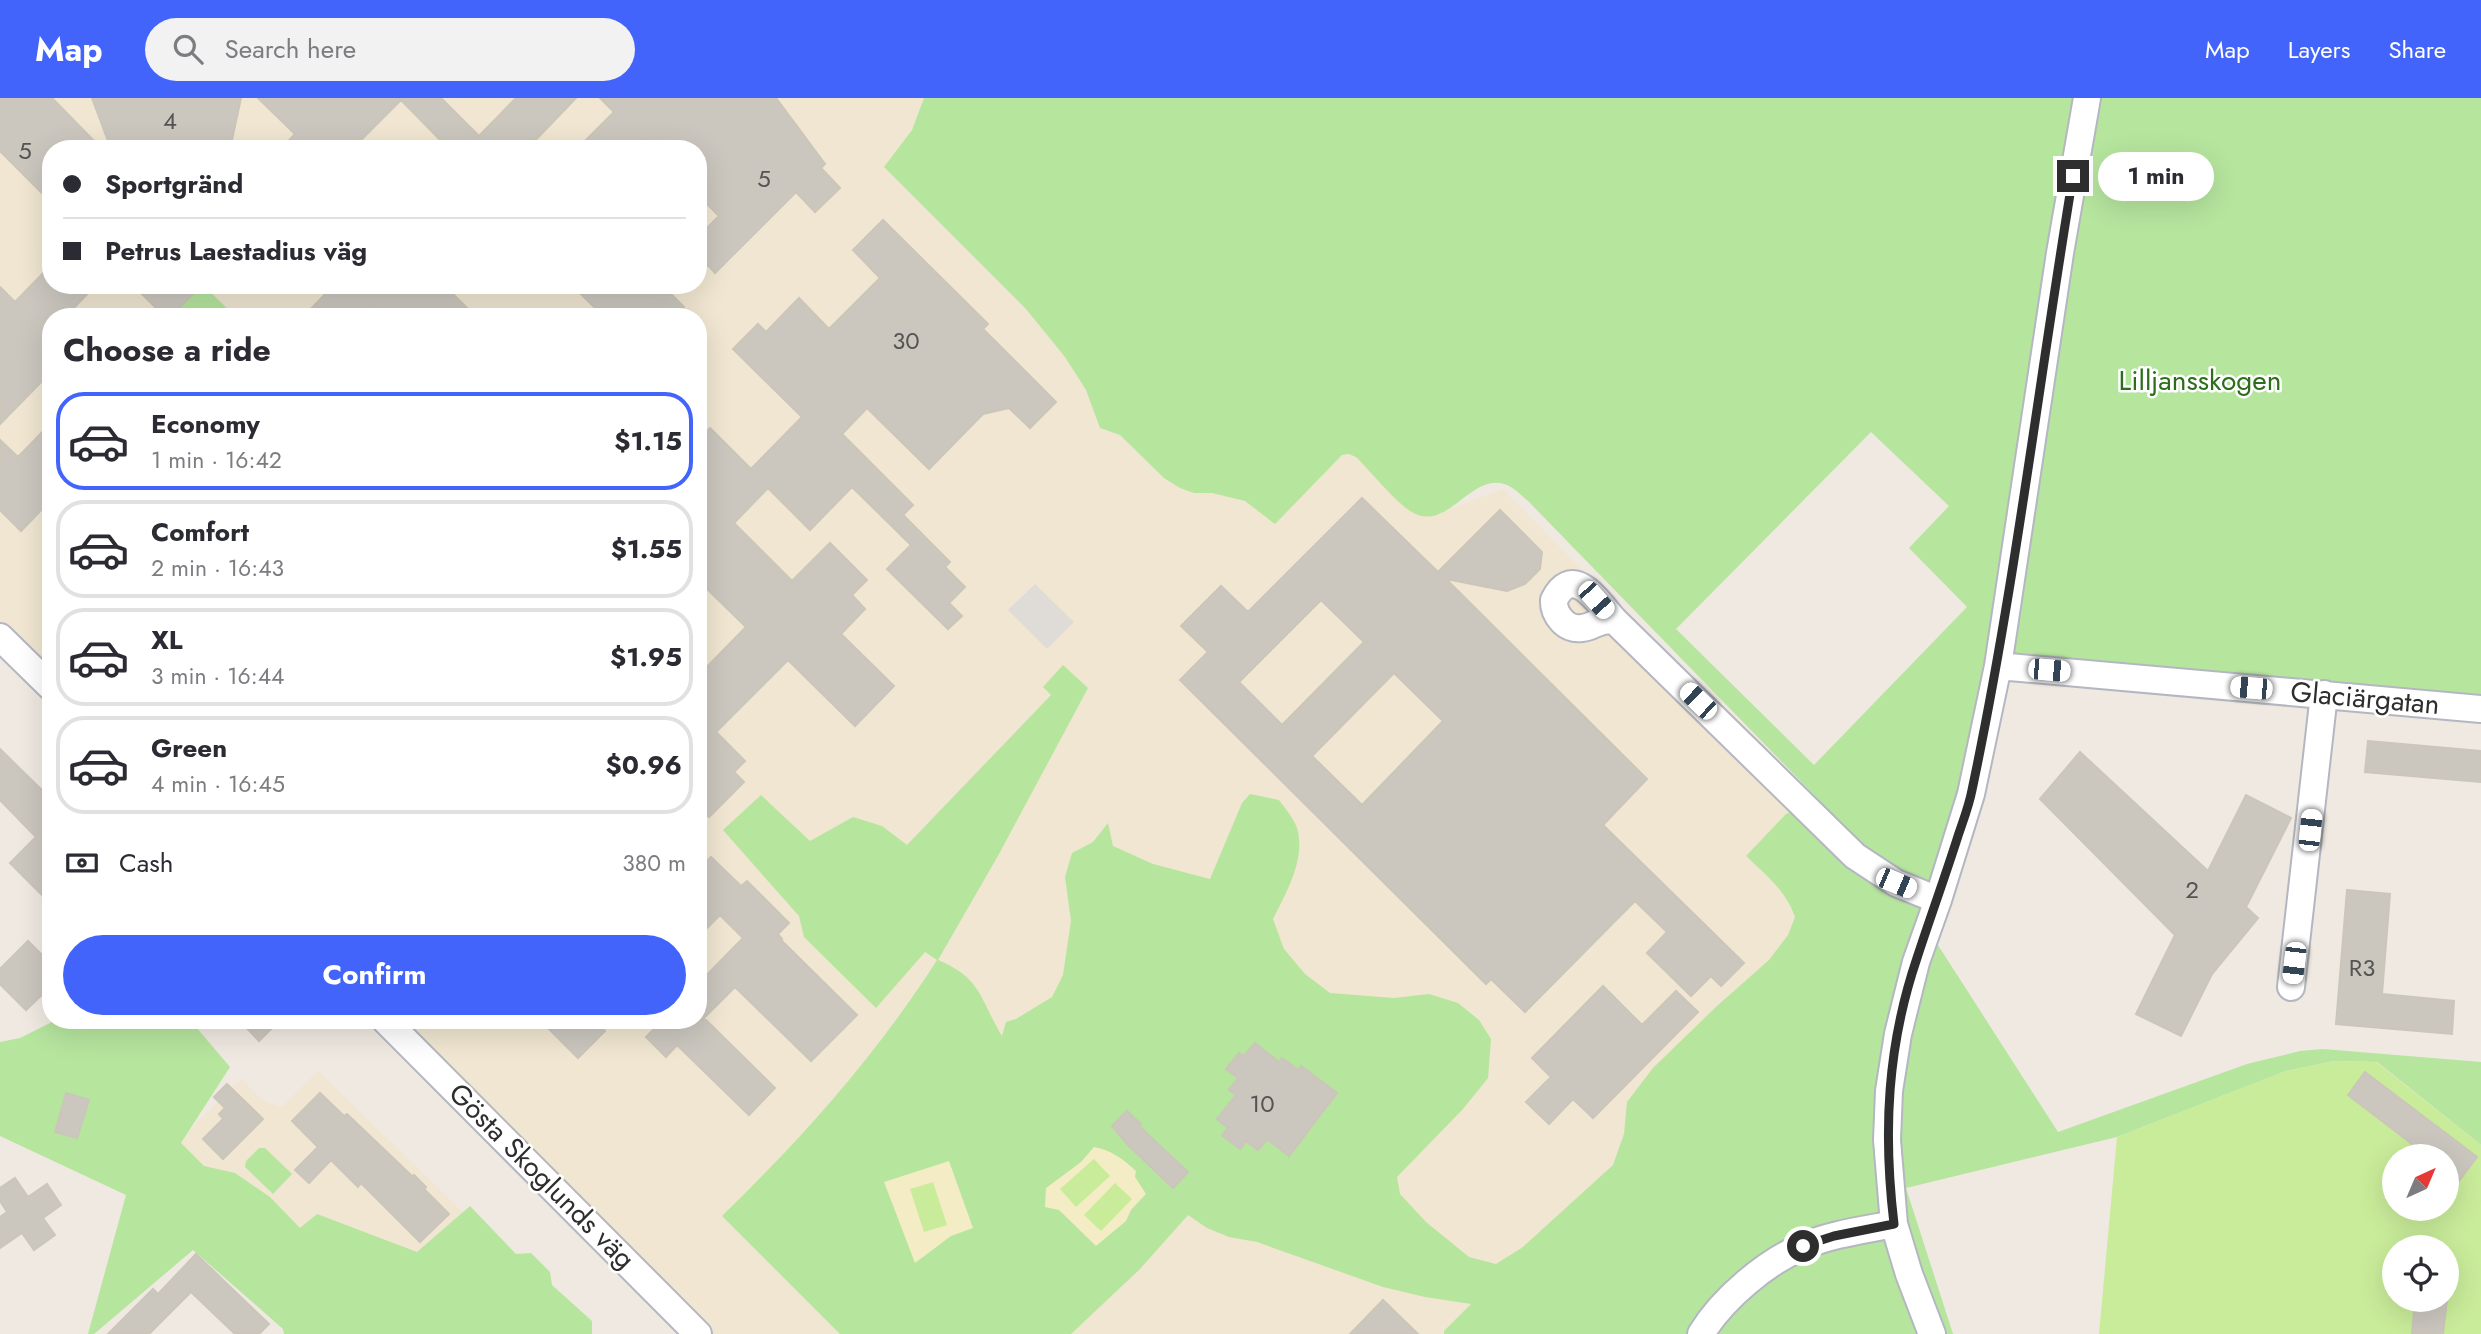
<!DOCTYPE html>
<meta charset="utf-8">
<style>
body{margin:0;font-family:Jost,sans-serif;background:#f2f2f3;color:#2b2b33;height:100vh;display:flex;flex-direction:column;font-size:26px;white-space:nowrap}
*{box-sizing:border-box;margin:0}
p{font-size:23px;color:#7c7c81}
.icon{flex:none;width:38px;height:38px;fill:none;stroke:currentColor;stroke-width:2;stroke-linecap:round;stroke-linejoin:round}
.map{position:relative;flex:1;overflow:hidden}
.drawer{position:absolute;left:42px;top:210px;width:665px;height:721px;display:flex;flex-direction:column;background:#fff;border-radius:28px;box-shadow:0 7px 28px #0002}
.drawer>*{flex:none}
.hud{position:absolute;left:42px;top:42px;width:665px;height:154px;border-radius:28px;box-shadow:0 7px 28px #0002;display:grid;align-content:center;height:154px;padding:0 21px;background:#fff}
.needle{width:46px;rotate:44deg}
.tools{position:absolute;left:2382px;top:1046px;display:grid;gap:14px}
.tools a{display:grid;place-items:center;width:77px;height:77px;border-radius:50%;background:#fff;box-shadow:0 7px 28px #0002;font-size:35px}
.end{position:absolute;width:32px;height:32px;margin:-16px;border:9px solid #2e2e2e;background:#fff;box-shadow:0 0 0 4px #fff}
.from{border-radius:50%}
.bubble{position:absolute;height:49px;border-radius:24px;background:#fff;box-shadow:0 7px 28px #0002;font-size:23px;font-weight:700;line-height:49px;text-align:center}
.car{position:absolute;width:21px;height:42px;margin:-21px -10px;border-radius:9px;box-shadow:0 0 5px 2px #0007;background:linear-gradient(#fff 24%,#345 0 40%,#fff 0 76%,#345 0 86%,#fff 0)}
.hud b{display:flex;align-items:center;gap:24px;height:66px;font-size:26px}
.hud b+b{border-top:2px solid #e1e1e2}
.hud i{width:18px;height:18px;background:#2b2b33}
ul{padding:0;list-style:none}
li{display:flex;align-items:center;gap:21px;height:98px;margin:0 14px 10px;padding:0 7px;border:4px solid #e1e1e2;border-radius:28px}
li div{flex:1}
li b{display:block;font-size:26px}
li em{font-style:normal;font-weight:700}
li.current{border-color:#4264fb}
li>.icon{width:63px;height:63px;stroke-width:1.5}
h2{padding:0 21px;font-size:32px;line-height:84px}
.pay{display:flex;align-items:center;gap:18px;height:77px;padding:0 21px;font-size:26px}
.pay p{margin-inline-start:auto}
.button{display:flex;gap:14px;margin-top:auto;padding:14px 21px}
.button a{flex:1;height:80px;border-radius:42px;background:#4264fb;color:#fff;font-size:28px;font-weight:700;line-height:80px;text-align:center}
header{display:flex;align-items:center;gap:42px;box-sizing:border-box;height:98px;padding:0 35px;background:#4264fb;color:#fff}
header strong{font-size:33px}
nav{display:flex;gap:38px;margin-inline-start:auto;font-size:24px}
.search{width:490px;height:63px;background:#f2f2f3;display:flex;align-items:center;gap:18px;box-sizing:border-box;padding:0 24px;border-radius:38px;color:#7c7c81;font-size:26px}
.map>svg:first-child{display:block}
.education{fill:#f0e6d1;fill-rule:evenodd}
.green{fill:#b6e59e;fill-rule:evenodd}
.sand{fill:#f3ecc5}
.pitch{fill:#c9ec9a;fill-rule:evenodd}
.plaza{fill:#dfdcd8}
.building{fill:#cbc7bf;stroke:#cbc5ba;stroke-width:2;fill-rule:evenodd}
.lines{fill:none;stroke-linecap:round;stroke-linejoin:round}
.minor-casing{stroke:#b4b7c1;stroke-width:30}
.minor{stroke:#fff;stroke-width:26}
.route{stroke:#2e2e2e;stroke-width:9}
.labels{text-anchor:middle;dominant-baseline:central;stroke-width:5;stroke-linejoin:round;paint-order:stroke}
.number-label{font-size:24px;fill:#555452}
.park-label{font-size:28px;fill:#2c6e1b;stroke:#fff}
.street-label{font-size:28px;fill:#2e2e2e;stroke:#fff}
</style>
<header>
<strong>Map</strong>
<div class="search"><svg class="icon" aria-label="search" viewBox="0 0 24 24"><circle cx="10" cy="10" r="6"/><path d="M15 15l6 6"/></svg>Search here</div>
<nav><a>Map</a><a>Layers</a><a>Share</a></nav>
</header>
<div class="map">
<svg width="2481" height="1236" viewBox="0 0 2481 1236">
<rect width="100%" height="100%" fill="#efe9e1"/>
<path class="education" d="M0 0H924L912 32 884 69 1026 211 1065 259 1086 292 1100 330 1120 337 1164 380 1180 390 1194 395H1211L1245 403 1275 425 1342 357 1350 356 1356 358 1428 419 1503 391 1878 773 1865 814 1443 1236H699L385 922H698V219H51V589L0 539ZM51 51H698V187H51Z
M318 973 467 1118 349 1236 181 1045 195 1026 241 981 263 1003 282 1009Z"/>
<path class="green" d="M924 0H2481V611L1998 568 1927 830 2058 1034 2247 966 2300 953 2323 951 2481 964V1047L2377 964 2334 963 2286 973 2117 1039 1906 1090 1953 1236H1444V1233L1471 1206 1425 1199 1383 1189 1257 1144 1229 1139 1207 1130 1188 1117 1140 1171 1071 1236H840L722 1118C804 1038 875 959 937 862L925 854 876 910 804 839 799 818 723 732 761 697 810 743 853 719 882 728 907 747 1051 597 1043 589 1063 567 1088 590 999 756 938 862C982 880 980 902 1002 938L1006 924 1016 921 1052 899 1063 877 1071 823 1065 779 1072 755 1093 744 1108 725 1113 748 1153 766 1210 781 1242 705 1250 696 1279 702C1285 710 1294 721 1297 730 1306 761 1286 795 1273 821L1284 851 1305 876 1330 895 1394 900 1429 896 1458 905 1479 922 1491 941 1488 980 1463 1011 1397 1079 1400 1096 1426 1124 1469 1159 1496 1166 1523 1149 1613 1067 1624 1036 1627 1004 1653 970 1717 908 1769 862 1788 837 1795 819C1786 793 1766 777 1746 758L1786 716 1818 701 1530 405C1522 398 1514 389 1504 386 1470 375 1446 437 1410 413 1393 401 1371 374 1356 359L1349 356 1342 357 1275 426 1245 403 1212 395H1194L1180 390 1164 380 1120 337 1100 330 1086 292 1065 259 1026 211 884 69 912 32ZM1871 334 1949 408 1909 450 1967 509 1814 667 1676 531Z
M203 187 231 214 226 219H185L178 211Z
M56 922H190L230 969 181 1045 204 1068 235 1075 270 1099 300 1130 317 1116 417 1154 470 1108 516 1156 531 1155 550 1174 552 1187 592 1223V1236H284L283 1231 193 1152 94 1236H88L126 1097 0 1038V944L20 940Z
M259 1050H265L292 1076 273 1096 245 1069 246 1063Z"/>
<path class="sand" d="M1094 1049C1109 1051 1125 1062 1136 1073L1135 1079 1146 1096 1131 1112 1126 1123 1096 1148 1059 1112 1045 1109 1046 1090 1081 1064Z
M949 1063 973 1130 951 1138 915 1165 884 1084Z"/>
<path class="pitch" d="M2334 963 2376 964 2481 1047V1236H2099L2117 1039 2286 973ZM2394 1059H2446V1111H2394ZM2394 1150H2446V1202H2394Z
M1094 1061 1110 1078 1076 1109 1060 1091Z
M933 1084 947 1127 924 1134 910 1091Z
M1115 1085 1132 1101 1101 1133 1084 1117Z"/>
<path class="plaza" d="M1035 486 1074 524 1047 551 1008 512Z"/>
<path class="building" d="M0 0H52L102 51H51V104L0 53Z
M92 0H241L230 51H111Z
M258 0H441L479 38 516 0H576L527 51H449L401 2 352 51H281L295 36Z
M600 0H776L825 66 821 70 840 90 815 114 796 94 715 175 708 167 698 174V139L719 118 698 97V51H650L642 42 633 51H577L614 14Z
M883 122 988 226 983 231 1056 304 1030 330 1009 310 983 316 929 371 867 310 842 336 913 407 903 417 950 464 945 469 965 489 949 505 962 518 948 531 887 471 911 447 852 389 810 432 768 390 734 425 792 483 830 445 867 482 852 497 865 511 841 536 894 588 855 628 788 562 716 634 745 663 734 674 744 684 709 719 698 708V578L746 529 698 482V342L710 330 751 371 802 319 733 251 758 226 766 234 799 200 829 231 880 180 853 152Z
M51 167V187H96L65 219H51V274L0 326V189L15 204Z
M133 187H202L170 219H165Z
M334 187H444L476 219H382L371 208 361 219H303Z
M572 187H662L684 209 674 219H604Z
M51 325V402L21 433 0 412V342L18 359Z
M1362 400 1438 474 1500 412 1542 454 1540 471 1525 486 1507 493 1446 481 1647 681 1603 727 1744 865 1721 888 1711 878 1691 898 1647 855 1667 834 1635 803 1525 914 1491 881 1486 886 1180 582 1208 554 1181 528 1221 488 1248 514ZM1321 502 1364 544 1282 627 1239 584ZM1394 575 1443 623 1362 707 1312 658Z
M2368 643 2481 653V684L2365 674Z
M0 651 51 701V806L10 765 36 739 0 702Z
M2080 654 2208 773 2246 697 2291 720 2246 809 2258 820 2212 876 2181 938 2136 916 2175 837 2040 701Z
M711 759 741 788 747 783 789 825 778 836 782 841 781 842 857 917 811 963 735 889 702 922H706L775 990 749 1017 677 947 666 959 646 939 663 922H698V886L743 840 720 817 698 839V772Z
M2347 792 2390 796 2382 896 2454 903 2452 936 2336 926Z
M28 843 51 866V888L26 912 0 886V871Z
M1603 888 1642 927 1676 893 1698 914 1593 1020 1573 1001 1549 1026 1526 1004 1551 979 1532 960Z
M239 922H280L259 943Z
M540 922H594L605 933 578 960Z
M1255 945 1279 964 1282 960 1298 972 1301 968 1337 995 1289 1058 1267 1041 1258 1052 1246 1043 1240 1051 1222 1037 1228 1030 1217 1021 1236 997 1229 992 1238 980 1226 971 1239 955 1244 958Z
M2365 974 2477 1059 2446 1100V1059H2403L2412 1046 2348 997Z
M227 986 263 1021 223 1061 203 1041 223 1021 219 1016 225 1010 214 999Z
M66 995 89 1002 77 1040 55 1034Z
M320 995 344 1018 347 1016 413 1079 414 1077 426 1089 424 1091 449 1116 420 1144 361 1085 358 1089 331 1062 309 1085 295 1072 318 1049 292 1023Z
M1127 1013 1141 1026 1139 1028 1188 1074 1173 1090 1128 1047 1112 1028Z
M15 1080 28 1099 47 1086 61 1107 43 1120 55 1137 34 1152 22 1135 0 1150V1119L7 1114 0 1103V1090Z
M196 1156 269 1226 259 1236H235L191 1194 149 1236H108L153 1191 158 1196Z
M1383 1202 1418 1236H1350Z
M2415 1202H2447L2443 1236H2412Z"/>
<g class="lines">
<defs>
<path id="minor" d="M1614 522C1597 521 1594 529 1582 530 1566 533 1553 516 1554 502 1573 464 1598 504 1614 522L1855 758 1896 785 1938 802
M0 539 51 589
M1998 568 2481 611
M2291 889 2324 596
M385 922 698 1236
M1701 1236C1722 1201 1766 1164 1804 1148 1832 1136 1864 1132 1894 1126
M1932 1236 1909 1176 1894 1126 1887 1042 1889 993 1898 936 1916 864 1938 802 1971 696 1998 568 2060 155 2087 0"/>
</defs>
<use href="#minor" class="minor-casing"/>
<use href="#minor" class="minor"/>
</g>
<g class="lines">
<path class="route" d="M1803 1148 1834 1138 1894 1126C1883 1034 1887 948 1917 860 1930 820 1945 779 1958 738 1963 723 1969 708 1972 692 2015 489 2039 282 2073 78"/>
</g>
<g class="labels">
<g class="number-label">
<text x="170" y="22">4</text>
<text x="25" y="52">5</text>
<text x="764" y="80">5</text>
<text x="906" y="242">30</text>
<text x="2192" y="791">2</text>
<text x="2362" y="869">R3</text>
<text x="1262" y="1005">10</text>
</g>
<g class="park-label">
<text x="2200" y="282">Lilljansskogen</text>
</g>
<g class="street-label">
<text transform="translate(2365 600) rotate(5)">Glaciärgatan</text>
<text transform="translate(542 1078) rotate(45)">Gösta Skoglunds väg</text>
</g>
</g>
</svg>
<div class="tools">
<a><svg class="needle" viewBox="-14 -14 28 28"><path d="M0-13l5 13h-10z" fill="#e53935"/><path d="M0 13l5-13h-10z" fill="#7c7c81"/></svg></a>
<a><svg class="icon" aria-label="locate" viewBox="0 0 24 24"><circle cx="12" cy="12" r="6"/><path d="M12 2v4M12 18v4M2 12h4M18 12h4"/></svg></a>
</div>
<i class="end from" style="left:1803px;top:1148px"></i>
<i class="end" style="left:2073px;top:78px"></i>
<div class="bubble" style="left:2098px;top:54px;width:116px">1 min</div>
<i class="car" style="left:1596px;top:502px;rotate:138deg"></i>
<i class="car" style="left:2049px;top:572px;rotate:95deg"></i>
<i class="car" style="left:2251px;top:590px;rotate:275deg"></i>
<i class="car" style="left:1698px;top:603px;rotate:314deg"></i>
<i class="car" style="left:2310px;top:732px;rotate:6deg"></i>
<i class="car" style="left:1896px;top:785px;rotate:113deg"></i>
<i class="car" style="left:2294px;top:865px;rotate:187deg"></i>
<div class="hud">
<b><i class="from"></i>Sportgränd</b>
<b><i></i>Petrus Laestadius väg</b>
</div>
<section class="drawer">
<h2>Choose a ride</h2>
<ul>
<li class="current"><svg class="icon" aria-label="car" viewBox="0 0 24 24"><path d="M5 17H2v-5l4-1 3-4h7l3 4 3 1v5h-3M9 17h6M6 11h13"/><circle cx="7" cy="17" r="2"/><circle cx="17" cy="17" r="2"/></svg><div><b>Economy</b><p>1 min · 16:42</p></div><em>$1.15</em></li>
<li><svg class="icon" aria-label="car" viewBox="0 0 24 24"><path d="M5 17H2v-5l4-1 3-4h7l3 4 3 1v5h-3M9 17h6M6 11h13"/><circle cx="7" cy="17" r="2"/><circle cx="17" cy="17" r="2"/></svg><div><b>Comfort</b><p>2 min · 16:43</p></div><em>$1.55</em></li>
<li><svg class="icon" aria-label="car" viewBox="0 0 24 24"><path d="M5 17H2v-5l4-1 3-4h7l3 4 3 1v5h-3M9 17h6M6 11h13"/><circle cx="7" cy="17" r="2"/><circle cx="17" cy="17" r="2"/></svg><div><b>XL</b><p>3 min · 16:44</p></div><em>$1.95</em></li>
<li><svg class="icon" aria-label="car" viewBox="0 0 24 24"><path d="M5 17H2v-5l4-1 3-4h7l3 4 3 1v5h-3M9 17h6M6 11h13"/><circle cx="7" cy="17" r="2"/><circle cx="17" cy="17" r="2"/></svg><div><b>Green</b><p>4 min · 16:45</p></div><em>$0.96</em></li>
</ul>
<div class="pay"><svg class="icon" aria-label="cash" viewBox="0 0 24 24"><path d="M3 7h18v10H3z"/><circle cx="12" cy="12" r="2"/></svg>Cash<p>380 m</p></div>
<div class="button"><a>Confirm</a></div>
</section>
</div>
